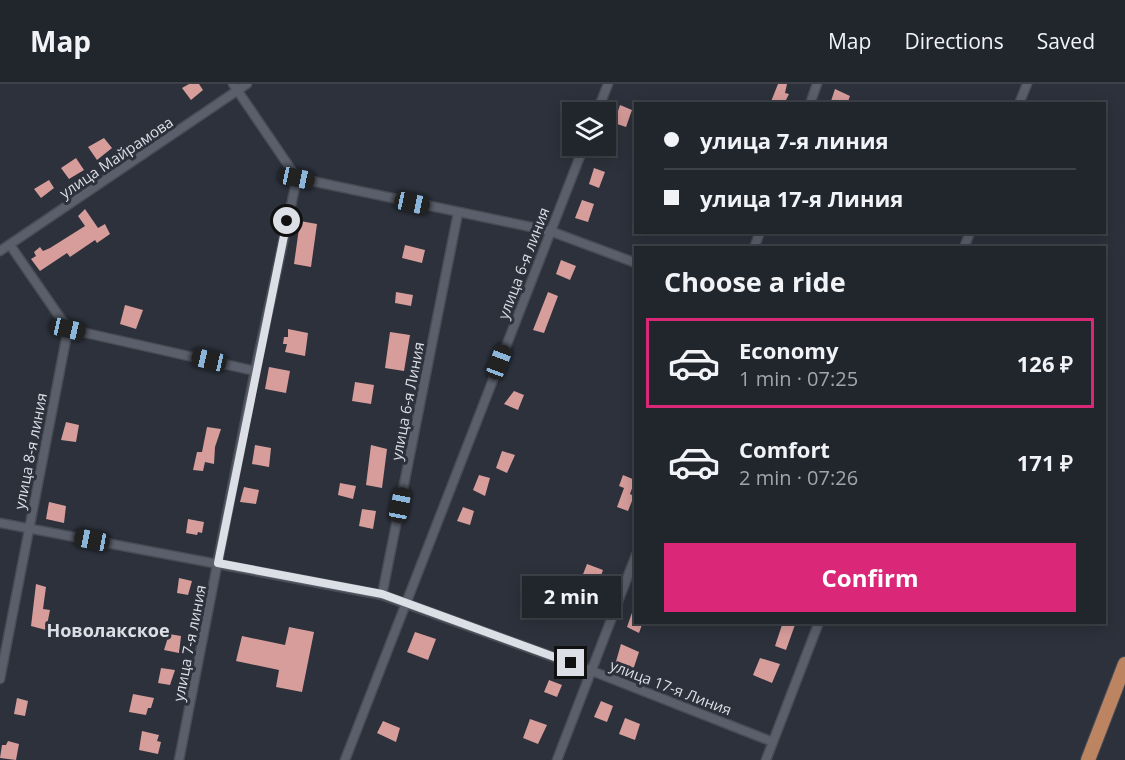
<!DOCTYPE html>
<meta charset="utf-8">
<style>
body{margin:0;font-family:"Open Sans",sans-serif;background:#2d3138;color:#f1f3f6;height:100vh;display:flex;flex-direction:column;font-size:22px;white-space:nowrap}
*{box-sizing:border-box;margin:0}
p{font-size:20px;color:#a2a5a9}
.icon{flex:none;width:33px;height:33px;fill:none;stroke:currentColor;stroke-width:2;stroke-linecap:round;stroke-linejoin:round}
.map{position:relative;flex:1;overflow:hidden}
.sheet{position:absolute;left:634px;top:162px;width:472px;height:378px;display:flex;flex-direction:column;background:#21252c;border-radius:0px;box-shadow:0 3px 15px #0003,0 0 0 2px #3e4248}
.sheet>*{flex:none}
.hud{position:absolute;left:634px;top:18px;width:472px;height:132px;border-radius:0px;box-shadow:0 3px 15px #0003,0 0 0 2px #3e4248;display:grid;align-content:center;height:132px;padding:0 30px;background:#21252c}
.fabs{position:absolute;left:562px;top:18px;display:grid;gap:12px}
.fabs a{display:grid;place-items:center;width:54px;height:54px;border-radius:0px;background:#21252c;box-shadow:0 3px 15px #0003,0 0 0 2px #3e4248;font-size:30px}
.end{position:absolute;width:27px;height:27px;margin:-14px;border:8px solid #dcdfe6;background:#111;box-shadow:0 0 0 3px #111}
.from{border-radius:50%}
.bubble{position:absolute;height:42px;border-radius:0px;background:#21252c;box-shadow:0 3px 15px #0003,0 0 0 2px #3e4248;font-size:20px;font-weight:700;line-height:42px;text-align:center}
.car{position:absolute;width:18px;height:36px;margin:-18px -9px;border-radius:8px;box-shadow:0 0 4px 2px #0007;background:linear-gradient(#222 24%,#8ab4d8 0 40%,#222 0 76%,#8ab4d8 0 86%,#222 0)}
.hud b{display:flex;align-items:center;gap:21px;height:57px;font-size:22px}
.hud b+b{border-top:2px solid #3e4248}
.hud i{width:15px;height:15px;background:#f1f3f6}
ul{padding:0;list-style:none}
li{display:flex;align-items:center;gap:18px;height:90px;margin:0 12px 9px;padding:0 18px;border:3px solid transparent;border-radius:0px}
li div{flex:1}
li b{display:block;font-size:22px}
li em{font-style:normal;font-weight:700}
li.current{border-color:#db2777}
li>.icon{width:54px;height:54px;stroke-width:1.5}
h2{padding:0 30px;font-size:27px;line-height:72px}
.primary-button{display:flex;gap:12px;margin-top:auto;padding:12px 30px}
.primary-button a{flex:1;height:69px;border-radius:0px;background:#db2777;color:#fff;font-size:24px;font-weight:700;line-height:69px;text-align:center}
header{display:flex;align-items:center;gap:36px;box-sizing:border-box;height:84px;padding:0 30px;background:#21252c;border-bottom:2px solid #3e4248}
header strong{font-size:28px}
nav{display:flex;gap:33px;margin-inline-start:auto;font-size:21px}
.map>svg:first-child{display:block}
.building{fill:#d79d9b}
.lines{fill:none;stroke-linecap:round;stroke-linejoin:round}
.minor-casing{stroke:#484c55;stroke-width:11}
.trunk-casing{stroke:#484c55;stroke-width:16}
.minor{stroke:#5a5f6b;stroke-width:8}
.trunk{stroke:#bc8460;stroke-width:14}
.route{stroke:#dcdfe6;stroke-width:8}
.labels{text-anchor:middle;dominant-baseline:central;stroke-width:6;stroke-linejoin:round;paint-order:stroke}
.street-label{font-size:15px;fill:#dcdfe6;stroke:#2c313b}
.quarter-label{font-size:18px;font-weight:bold;fill:#dcdfe6;stroke:#2c313b}
</style>
<header>
<strong>Map</strong>
<nav><a>Map</a><a>Directions</a><a>Saved</a></nav>
</header>
<div class="map">
<svg width="1125" height="676" viewBox="0 0 1125 676">
<rect width="100%" height="100%" fill="#2c313b"/>
<path class="building" d="M189 0H199L203 6 191 16 182 4Z
M778 0H787L785 9 789 10 784 20H770Z
M835 5 850 12 847 20H830Z
M620 21 632 26 626 43 614 39Z
M104 54 112 64 97 76 88 63Z
M76 74 84 86 69 95 61 84Z
M594 84 605 88 599 104 589 100Z
M49 96 54 104 41 114 34 105Z
M582 116 594 120 588 138 575 134Z
M85 125 98 144 105 140 110 150 97 159 95 156 70 173 67 169 40 187 31 175 36 172 34 168 40 163 43 167 50 164 85 142 78 132Z
M300 137 317 140 311 183 294 180Z
M405 161 425 166 422 179 402 174Z
M561 176 576 182 570 196 556 190Z
M396 208 413 211 411 222 395 219Z
M548 208 558 212 544 249 533 246Z
M125 221 143 226 136 245 120 240Z
M288 245 308 249 305 272 285 268 287 260H283L284 253H288Z
M390 248 410 251 404 287 385 284Z
M269 283 290 287 286 309 265 305Z
M355 298 374 301 371 320 352 317Z
M514 307 524 311 518 326 504 320Z
M66 338 79 341 76 358 61 356Z
M207 343 221 345 215 363 214 380 205 378 203 387 193 386 197 368H202Z
M255 361 271 364 269 383 252 380Z
M371 361 387 365 382 404 366 401Z
M502 367 515 371 507 389 496 384Z
M479 391 490 394 485 412 473 406Z
M623 391 635 396 630 410 634 412 628 427 617 423 624 404 619 402Z
M340 399 356 402 353 415 338 411Z
M244 403 259 406 256 420 240 418Z
M49 418 66 422 64 439 46 435Z
M463 423 474 427 470 441 457 437Z
M362 425 376 427 373 445 359 442Z
M188 435 204 438 202 449 198 448 197 451 186 449Z
M587 480 603 486 590 523 578 518 585 500 580 498Z
M179 494 192 497 188 511 177 509Z
M36 500 46 503 43 525 50 526 46 546 31 542Z
M635 520 636 538H643L639 549 627 543Z
M783 538H796L786 566 775 562Z
M289 543 314 548 302 608 276 603 279 586 236 577 242 552 285 561Z
M415 548 436 555 428 576 407 568Z
M169 550 181 552 179 569 164 566Z
M621 560 639 568 632 589 615 581Z
M760 574 780 580 772 599 753 591Z
M161 584 175 586 170 601 158 599Z
M549 596 562 601 557 613 544 608Z
M133 610 154 614 151 624H148L146 631 129 628Z
M17 614 28 617 25 632 14 630Z
M601 617 613 622 607 638 594 633Z
M625 634 640 640 635 656 619 650Z
M530 635 547 641 538 660 523 654Z
M383 637 400 644 396 658 377 649Z
M142 647 159 651 157 657 161 658 158 670 139 666Z
M8 657 19 660 16 676 0 674 2 661H6Z"/>
<g class="lines">
<defs>
<path id="minor" d="M233 0 297 94 550 147 636 179
M810 20 817 0
M1019 20 1027 0
M597 28 608 0
M754 164 760 148
M964 164 970 148
M0 167 247 0
M68 245 255 287
M0 439 382 511 592 587 773 658
M382 511 458 129
M0 595 68 245 10 161
M179 676 255 287 297 94
M345 676 584 62
M557 676 636 471
M766 676 819 538"/>
<path id="trunk" d="M1088 676 1125 580"/>
</defs>
<use href="#minor" class="minor-casing"/>
<use href="#trunk" class="trunk-casing"/>
<use href="#minor" class="minor"/>
<use href="#trunk" class="trunk"/>
</g>
<g class="lines">
<path class="route" d="M287 137 218 479 382 510 571 579"/>
</g>
<g class="labels">
<g class="street-label">
<text transform="translate(116 73) rotate(-34)">улица Майрамова</text>
<text transform="translate(523 179) rotate(-69)">улица 6-я линия</text>
<text transform="translate(407 317) rotate(-79)">улица 6-я Линия</text>
<text transform="translate(30 367) rotate(-79)">улица 8-я линия</text>
<text transform="translate(189 559) rotate(-79)">улица 7-я линия</text>
<text transform="translate(671 603) rotate(21)">улица 17-я Линия</text>
</g>
<g class="quarter-label">
<text x="108" y="546">Новолакское</text>
</g>
</g>
</svg>
<div class="fabs">
<a><svg class="icon" aria-label="layers" viewBox="0 0 24 24"><path d="M12 4l9 5-9 5-9-5zM3 14l9 5 9-5"/></svg></a>
</div>
<i class="end from" style="left:287px;top:137px"></i>
<i class="end" style="left:571px;top:579px"></i>
<div class="bubble" style="left:522px;top:492px;width:99px">2 min</div>
<i class="car" style="left:297px;top:94px;rotate:102deg"></i>
<i class="car" style="left:412px;top:119px;rotate:102deg"></i>
<i class="car" style="left:68px;top:245px;rotate:103deg"></i>
<i class="car" style="left:209px;top:276px;rotate:283deg"></i>
<i class="car" style="left:499px;top:278px;rotate:21deg"></i>
<i class="car" style="left:400px;top:421px;rotate:11deg"></i>
<i class="car" style="left:92px;top:456px;rotate:281deg"></i>
<div class="hud">
<b><i class="from"></i>улица 7-я линия</b>
<b><i></i>улица 17-я Линия</b>
</div>
<section class="sheet">
<h2>Choose a ride</h2>
<ul>
<li class="current"><svg class="icon" aria-label="car" viewBox="0 0 24 24"><path d="M5 17H2v-5l4-1 3-4h7l3 4 3 1v5h-3M9 17h6M6 11h13"/><circle cx="7" cy="17" r="2"/><circle cx="17" cy="17" r="2"/></svg><div><b>Economy</b><p>1 min · 07:25</p></div><em>126 ₽</em></li>
<li><svg class="icon" aria-label="car" viewBox="0 0 24 24"><path d="M5 17H2v-5l4-1 3-4h7l3 4 3 1v5h-3M9 17h6M6 11h13"/><circle cx="7" cy="17" r="2"/><circle cx="17" cy="17" r="2"/></svg><div><b>Comfort</b><p>2 min · 07:26</p></div><em>171 ₽</em></li>
</ul>
<div class="primary-button"><a>Confirm</a></div>
</section>
</div>
